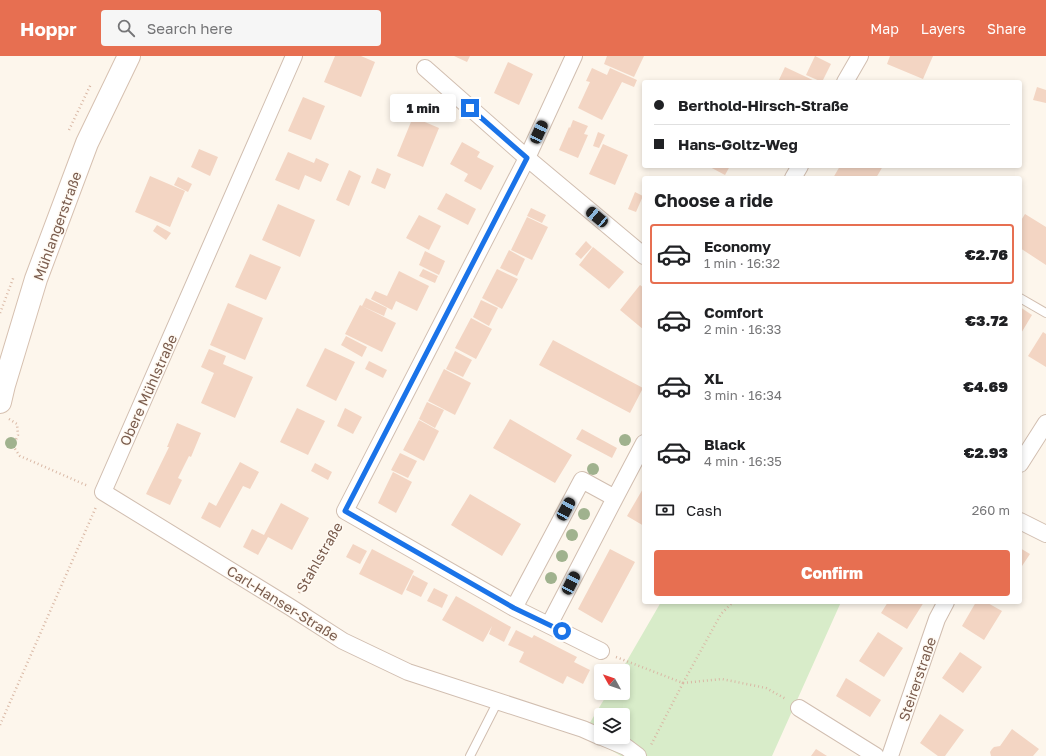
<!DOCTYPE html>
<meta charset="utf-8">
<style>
body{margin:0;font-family:"Golos Text",sans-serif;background:#f6f6f6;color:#202124;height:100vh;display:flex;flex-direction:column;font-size:15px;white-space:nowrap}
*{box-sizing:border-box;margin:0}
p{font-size:13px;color:#757577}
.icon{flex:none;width:22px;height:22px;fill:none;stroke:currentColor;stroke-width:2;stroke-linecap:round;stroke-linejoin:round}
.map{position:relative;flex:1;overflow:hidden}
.drawer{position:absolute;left:642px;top:120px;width:380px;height:428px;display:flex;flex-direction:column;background:#fff;border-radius:4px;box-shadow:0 2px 6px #0003}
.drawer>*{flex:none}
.guide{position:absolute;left:642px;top:24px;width:380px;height:88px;border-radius:4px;box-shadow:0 2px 6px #0003;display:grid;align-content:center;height:88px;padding:0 12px;background:#fff}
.needle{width:26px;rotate:310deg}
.tools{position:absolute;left:594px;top:608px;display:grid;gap:8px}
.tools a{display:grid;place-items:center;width:36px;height:36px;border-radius:4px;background:#fff;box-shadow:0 2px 6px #0003;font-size:20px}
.end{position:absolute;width:18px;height:18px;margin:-9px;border:5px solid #1a73e8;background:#fff;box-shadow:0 0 0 2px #fff}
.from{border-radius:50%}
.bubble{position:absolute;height:28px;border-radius:4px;background:#fff;box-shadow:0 2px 6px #0003;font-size:13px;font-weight:800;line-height:28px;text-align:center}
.car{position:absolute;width:12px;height:24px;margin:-12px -6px;border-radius:5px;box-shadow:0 0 3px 1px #0007;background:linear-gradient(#222 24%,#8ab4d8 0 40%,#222 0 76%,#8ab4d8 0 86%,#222 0)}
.guide b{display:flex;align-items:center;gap:14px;height:38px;font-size:15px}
.guide b+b{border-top:1px solid #e0e0e0}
.guide i{width:10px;height:10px;background:#202124}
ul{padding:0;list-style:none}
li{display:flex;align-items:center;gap:12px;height:60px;margin:0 8px 6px;padding:0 4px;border:2px solid transparent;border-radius:4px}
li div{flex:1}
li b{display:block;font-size:15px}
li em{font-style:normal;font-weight:800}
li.on{border-color:#e76f51}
li>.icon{width:36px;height:36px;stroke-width:1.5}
h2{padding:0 12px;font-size:18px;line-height:48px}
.pay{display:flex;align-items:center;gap:10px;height:44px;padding:0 12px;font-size:15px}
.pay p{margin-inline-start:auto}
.action{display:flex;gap:8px;margin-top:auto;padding:8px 12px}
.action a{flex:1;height:46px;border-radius:4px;background:#e76f51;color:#fff;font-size:16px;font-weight:800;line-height:46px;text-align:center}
header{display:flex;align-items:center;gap:24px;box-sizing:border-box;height:56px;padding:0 20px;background:#e76f51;color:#fff}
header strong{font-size:19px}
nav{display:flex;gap:22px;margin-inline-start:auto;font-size:14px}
.search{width:280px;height:36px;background:#f6f6f6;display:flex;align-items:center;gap:10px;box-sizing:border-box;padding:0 14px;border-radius:4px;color:#757577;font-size:15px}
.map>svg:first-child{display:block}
.green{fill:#d8ecc9;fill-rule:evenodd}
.building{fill:#f3d5c3}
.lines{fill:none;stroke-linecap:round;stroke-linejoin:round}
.lane-casing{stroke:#d1beb0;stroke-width:10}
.street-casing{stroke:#d1beb0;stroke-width:18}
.secondary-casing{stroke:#d6c0b0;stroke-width:24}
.path{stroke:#d9b8a5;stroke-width:2.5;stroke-dasharray:1 3;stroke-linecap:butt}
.lane{stroke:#fff;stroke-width:8}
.street{stroke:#fff;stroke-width:16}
.secondary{stroke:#fff;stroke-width:22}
.tree{fill:#a0b28e}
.route{stroke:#1a73e8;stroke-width:5}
.labels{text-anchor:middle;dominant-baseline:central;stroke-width:3;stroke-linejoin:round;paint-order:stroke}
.street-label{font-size:14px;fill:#7a5c4d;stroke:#fffaf3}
</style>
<header>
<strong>Hoppr</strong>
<div class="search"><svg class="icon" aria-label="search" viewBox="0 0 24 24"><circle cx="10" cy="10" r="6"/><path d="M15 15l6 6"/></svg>Search here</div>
<nav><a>Map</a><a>Layers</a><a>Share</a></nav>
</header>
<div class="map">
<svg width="1046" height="700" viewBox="0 0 1046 700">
<rect width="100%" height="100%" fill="#fdf6ec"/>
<path class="green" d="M661 546H841L772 700H621L583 678 608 637H623V615H621ZM601 659H623V681H601Z"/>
<path class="building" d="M335 0H361L375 6 361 41 324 26Z
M454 0H470L467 6Z
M607 0H644L634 21 604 8Z
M815 0 831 8 822 26 806 19Z
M890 0H933L923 23 887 8Z
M508 6 533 18 519 49 494 37Z
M785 11 817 26H778Z
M592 12 607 19 610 12 637 24 634 31 622 26 602 64 578 52 590 26 586 25Z
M1037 31 1046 34V47L1033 44Z
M303 41 325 50 311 84 288 75Z
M415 41 422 43 416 58 409 55Z
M413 61 439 72 423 111 397 100Z
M573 64 588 70 584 78 588 79 578 102 559 94 569 71 570 72Z
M598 76 605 79 599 92 593 90Z
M462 86 480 96 477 101 494 110 481 134 464 125 468 118 450 108Z
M603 88 628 99 615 129 589 118Z
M199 93 218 101 210 120 191 111Z
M288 96 314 107 316 102 329 108 321 126 305 119 299 134 275 124Z
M708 110H730L725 119Z
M840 110H883L876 122H833Z
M377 112 391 118 385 133 371 127Z
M349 114 361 120 349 150 336 144Z
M150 120 185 135 170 171 135 156Z
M178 121 192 128 188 136 174 129Z
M635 136 643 140 636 156 628 153Z
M446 137 476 153 468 169 437 153Z
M278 148 315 164 300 201 262 184Z
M531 152 546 159 542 167 527 160Z
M1025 158 1046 171V209L1020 192V166Z
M419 159 441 170 429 194 406 182Z
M527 161 548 171 532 204 511 194Z
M157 169 171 177 166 184 153 175Z
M586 185 592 191 581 203 575 198Z
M593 191 624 216 609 233 579 209Z
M509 194 525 203 517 220 500 212Z
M425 195 445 205 439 219 419 209Z
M250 198 281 211 266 244 235 231Z
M423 213 438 220 435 227 419 220Z
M497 213 518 223 502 253 482 242Z
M399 215 429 230 417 255 396 245 392 254 371 243 375 235 387 240Z
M640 229 644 232V274L620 254Z
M366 242 387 252 384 260 362 250Z
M481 244 498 252 489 270 473 261Z
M228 247 263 262 245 304 210 289Z
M360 249 396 267 382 296 345 278Z
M1020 251 1032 259 1020 279Z
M471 262 492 273 476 303 455 292Z
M1043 276 1046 278V311L1028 300Z
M346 280 367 291 362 301 341 289Z
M553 284 643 332 630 357 539 309Z
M325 292 355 306 336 345 306 330Z
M209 293 226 300 223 308 253 321 235 362 201 347 214 317 201 311Z
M455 295 472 304 463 321 446 313Z
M369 305 387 314 383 322 365 313Z
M444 313 471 327 455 359 428 345Z
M427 346 444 354 435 372 419 363Z
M297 352 325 365 308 399 280 386Z
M345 352 362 361 353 378 337 370Z
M510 363 572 399 555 427 493 392Z
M419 364 439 375 424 405 403 394Z
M177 367 201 377 191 401 189 400 178 422 182 424 170 449 146 438 169 391H167Z
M582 373 617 392 612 402 576 383Z
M400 397 417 405 408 422 391 414Z
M240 406 259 416 250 433 243 430 220 472 201 462 209 446 216 450Z
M315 407 332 416 328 424 311 415Z
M393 416 412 426 396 457 378 447Z
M644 431V470L627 460Z
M470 438 521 468 502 500 451 469Z
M281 447 309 462 292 494 268 481 258 499 243 491 252 473 264 479Z
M353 488 367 495 360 508 346 501Z
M1020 492 1030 498 1020 513Z
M372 493 414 515 402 539 359 518Z
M610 493 635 506 602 567 578 553Z
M413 519 428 527 421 541 406 534Z
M434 532 448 539 442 552 427 545Z
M456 540 511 571 504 586 489 578 492 570 483 586 442 564Z
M888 546H924L907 573 881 557Z
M976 546H986L1002 555 984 584 962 570Z
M516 574 532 582 534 579 577 601 574 606 590 614 583 628 567 620 563 628 519 606 524 596 508 589Z
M878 576 903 592 884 621 859 605Z
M960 596 982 611 963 637 942 622Z
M846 622 881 644 870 661 836 640Z
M940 658 964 674 945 700H938L920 687Z
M1012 673 1039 693 1033 700H991L990 696 992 693 994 691 1000 690Z
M816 693 827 700H811Z"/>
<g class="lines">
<defs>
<path id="lane" d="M1020 242 1046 257
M470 700 498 645"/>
<path id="street" d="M294 0 103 436 290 551 343 585 408 616 583 673 601 681
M574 0 527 102 345 455 514 552 601 595
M425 12 527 102 644 200
M845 26 860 0
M793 122 800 110
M1020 408 1046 367
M1020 465 1046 478
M514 552 582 424 615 442 644 387
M549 569 615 442
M799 652 876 700
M602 681 626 691 638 700
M890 700 937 563 946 546"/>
<path id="secondary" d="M0 346 4 329 36 223 87 87 129 0"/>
</defs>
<use href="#lane" class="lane-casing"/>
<use href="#street" class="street-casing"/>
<use href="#secondary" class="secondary-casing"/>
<path class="path" d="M69 74 91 28
M0 257 14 220
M9 363 17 368 18 379 13 390 20 400 88 430
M299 537 337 470
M616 601 683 627 651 689
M683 627 722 623 766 632 786 643
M683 627 721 558 733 546
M0 669 96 451"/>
<use href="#lane" class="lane"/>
<use href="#street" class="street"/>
<use href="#secondary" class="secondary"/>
</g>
<g class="tree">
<circle cx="625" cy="384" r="6"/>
<circle cx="11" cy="387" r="6"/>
<circle cx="593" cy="413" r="6"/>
<circle cx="584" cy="458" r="6"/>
<circle cx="572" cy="479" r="6"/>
<circle cx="562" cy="500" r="6"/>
<circle cx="551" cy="522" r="6"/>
</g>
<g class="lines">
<path class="route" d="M470 52 527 102 345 455 514 552 562 575"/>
</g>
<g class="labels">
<g class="street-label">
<text transform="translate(57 170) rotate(-70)">Mühlangerstraße</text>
<text transform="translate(148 334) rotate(-66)">Obere Mühlstraße</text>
<text transform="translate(319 501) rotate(-60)">Stahlstraße</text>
<text transform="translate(283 547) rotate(32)">Carl-Hanser-Straße</text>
<text transform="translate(917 623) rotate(-71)">Steirerstraße</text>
</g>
</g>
</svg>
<div class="tools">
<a><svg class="needle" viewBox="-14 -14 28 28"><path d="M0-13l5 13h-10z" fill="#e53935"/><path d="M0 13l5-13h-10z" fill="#757577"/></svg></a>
<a><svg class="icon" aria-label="layers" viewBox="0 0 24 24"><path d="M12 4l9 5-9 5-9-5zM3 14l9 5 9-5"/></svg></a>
</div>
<i class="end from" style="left:562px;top:575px"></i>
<i class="end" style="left:470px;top:52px"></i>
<div class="bubble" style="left:390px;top:38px;width:66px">1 min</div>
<i class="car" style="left:539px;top:76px;rotate:25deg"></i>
<i class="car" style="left:597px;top:161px;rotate:310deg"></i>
<i class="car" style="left:566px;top:453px;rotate:28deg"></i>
<i class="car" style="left:571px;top:527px;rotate:27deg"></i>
<div class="guide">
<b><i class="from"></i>Berthold-Hirsch-Straße</b>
<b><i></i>Hans-Goltz-Weg</b>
</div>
<section class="drawer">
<h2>Choose a ride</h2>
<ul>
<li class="on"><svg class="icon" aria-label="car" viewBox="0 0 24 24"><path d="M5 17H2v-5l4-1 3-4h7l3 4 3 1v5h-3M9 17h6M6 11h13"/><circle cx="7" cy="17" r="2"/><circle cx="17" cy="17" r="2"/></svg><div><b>Economy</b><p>1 min · 16:32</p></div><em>€2.76</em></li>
<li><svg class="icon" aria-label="car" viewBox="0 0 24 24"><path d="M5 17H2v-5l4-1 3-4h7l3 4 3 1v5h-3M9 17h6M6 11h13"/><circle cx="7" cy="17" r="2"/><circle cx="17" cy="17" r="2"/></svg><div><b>Comfort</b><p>2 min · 16:33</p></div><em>€3.72</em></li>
<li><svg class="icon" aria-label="car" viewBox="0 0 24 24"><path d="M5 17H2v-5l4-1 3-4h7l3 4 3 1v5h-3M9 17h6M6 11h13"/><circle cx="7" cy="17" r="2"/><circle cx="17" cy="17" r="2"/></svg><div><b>XL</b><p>3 min · 16:34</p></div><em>€4.69</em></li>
<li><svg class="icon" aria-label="car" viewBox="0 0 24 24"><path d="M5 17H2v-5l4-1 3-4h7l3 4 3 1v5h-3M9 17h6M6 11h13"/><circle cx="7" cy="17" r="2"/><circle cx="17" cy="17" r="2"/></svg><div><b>Black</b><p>4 min · 16:35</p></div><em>€2.93</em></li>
</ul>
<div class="pay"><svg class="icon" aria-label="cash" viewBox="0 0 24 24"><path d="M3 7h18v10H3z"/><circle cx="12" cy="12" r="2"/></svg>Cash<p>260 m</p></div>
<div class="action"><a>Confirm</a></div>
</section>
</div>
